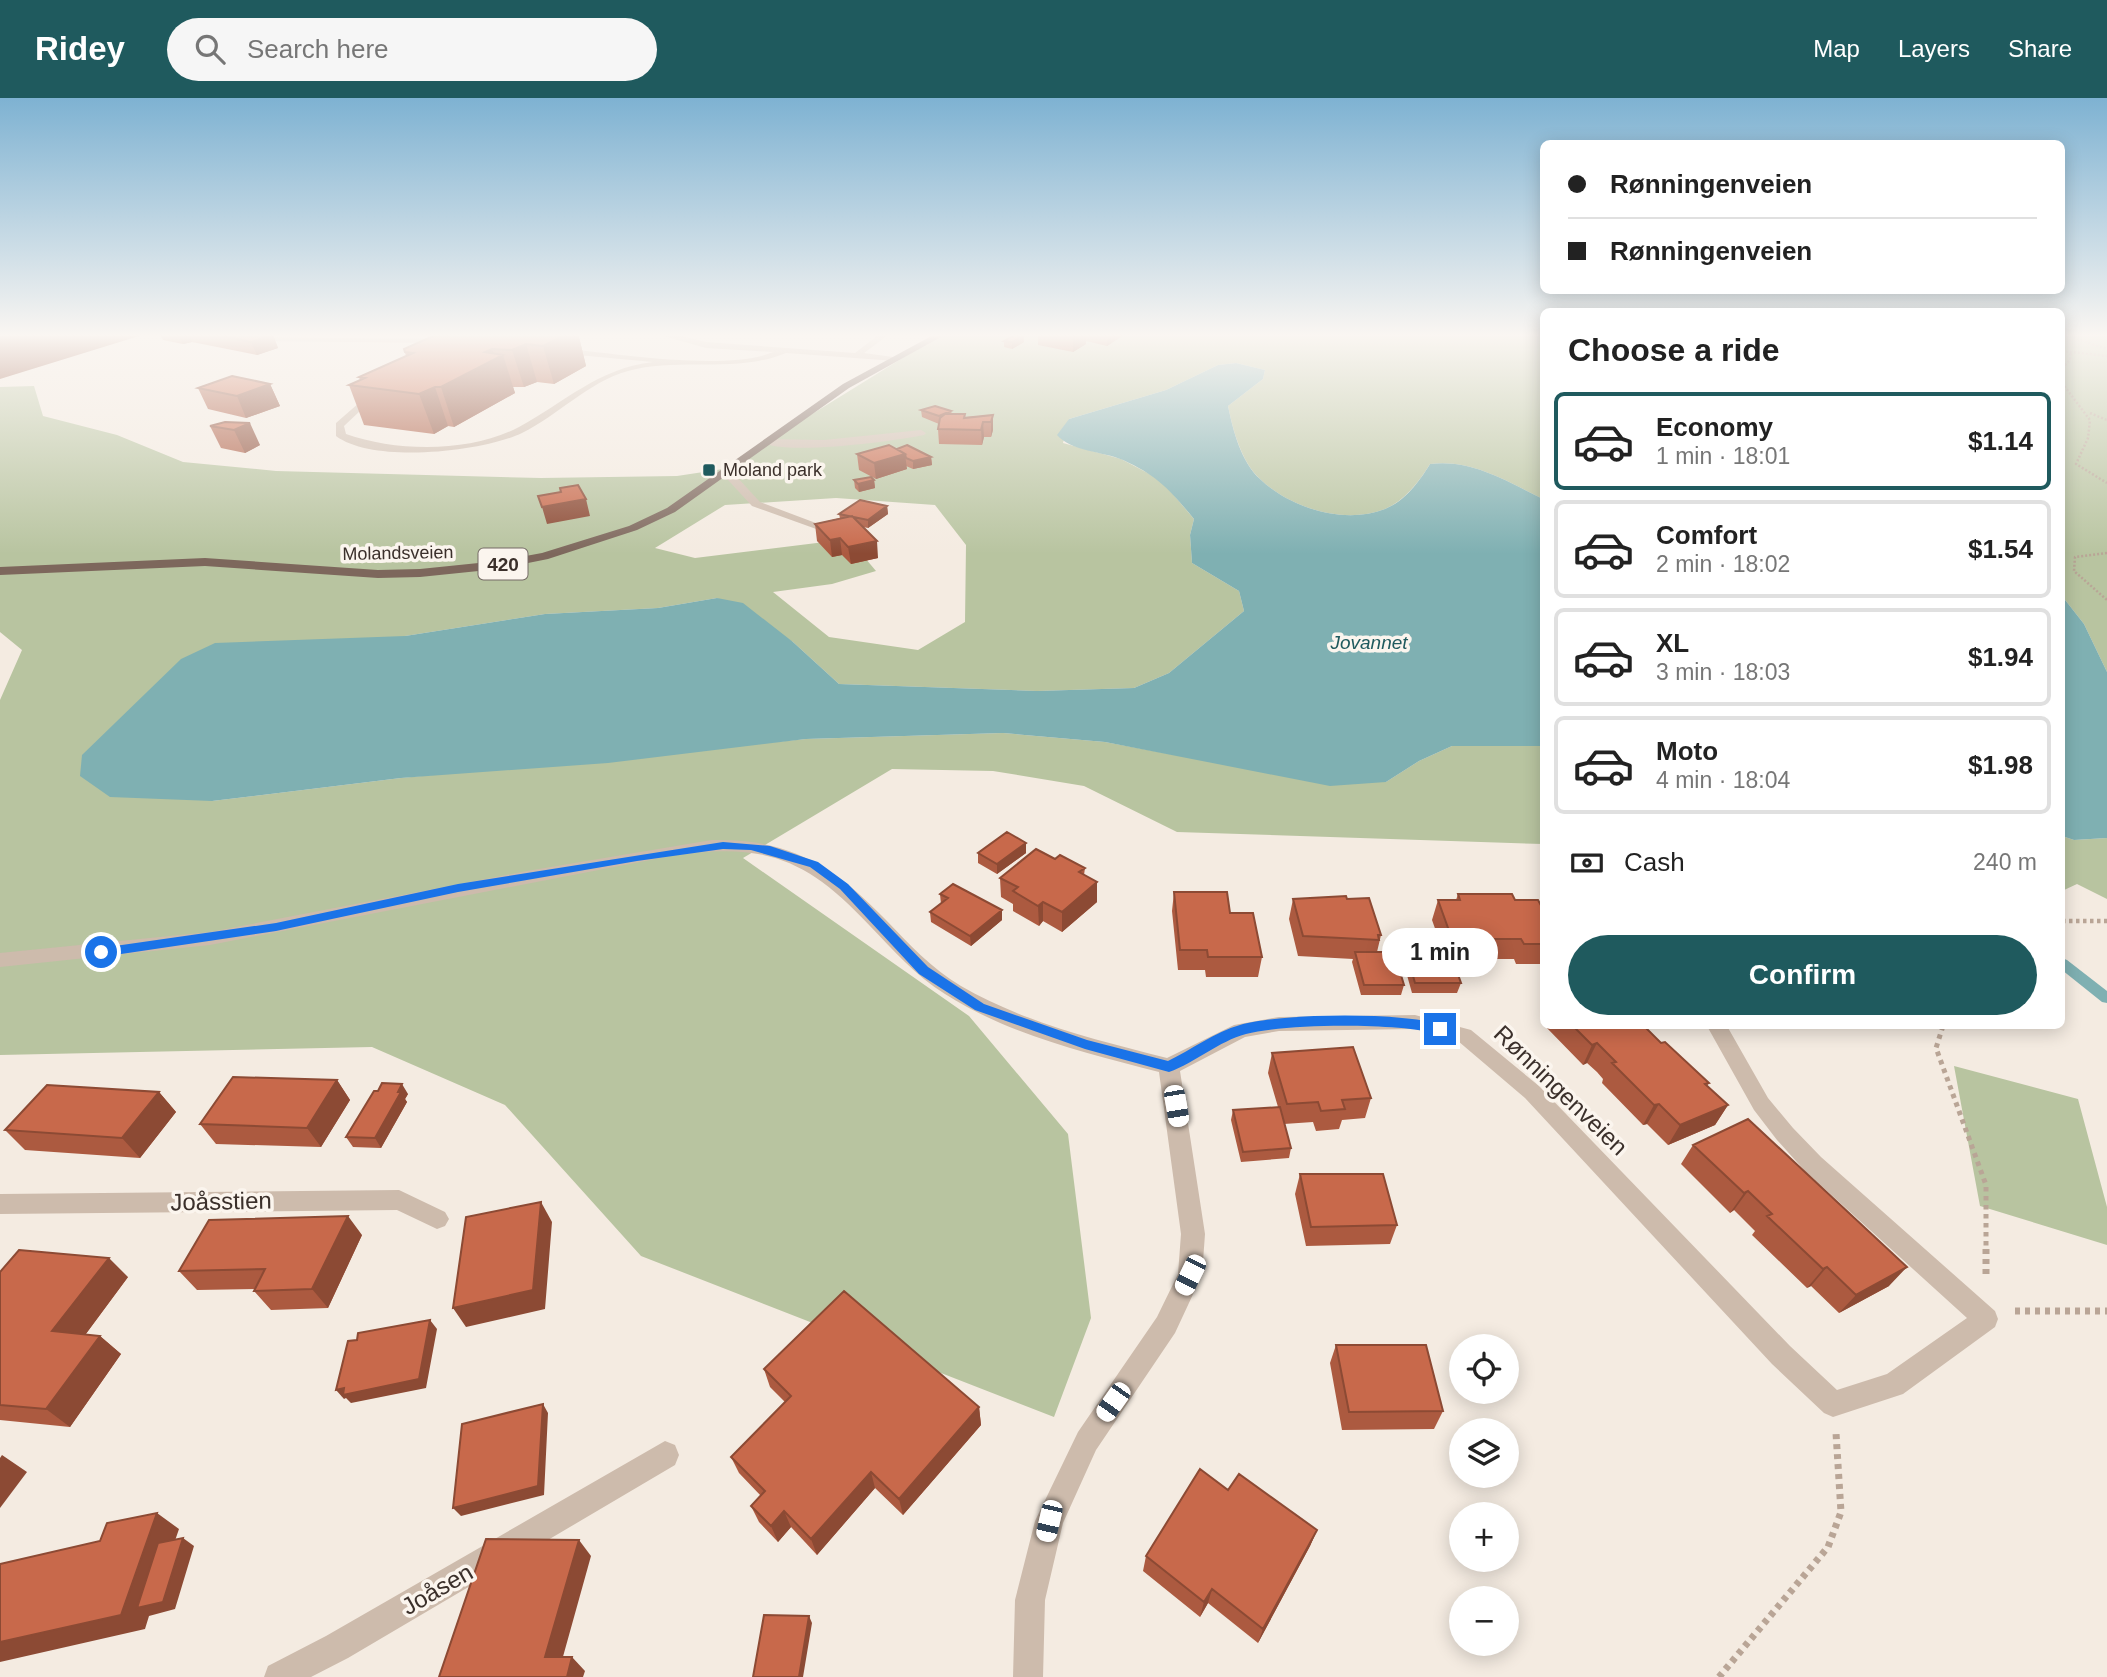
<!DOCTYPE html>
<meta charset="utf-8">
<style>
body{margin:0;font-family:Helvetica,sans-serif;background:#f6f6f6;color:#222;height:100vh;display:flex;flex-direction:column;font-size:26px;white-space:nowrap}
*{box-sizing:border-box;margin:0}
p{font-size:23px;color:#767676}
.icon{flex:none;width:38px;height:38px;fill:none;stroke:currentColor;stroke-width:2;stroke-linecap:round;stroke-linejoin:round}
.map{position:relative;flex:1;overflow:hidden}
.panel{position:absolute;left:1540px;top:210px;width:525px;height:721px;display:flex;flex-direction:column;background:#fff;border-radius:10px;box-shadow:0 4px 18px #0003}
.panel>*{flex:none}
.guide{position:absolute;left:1540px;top:42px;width:525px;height:154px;border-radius:10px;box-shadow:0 4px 18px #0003;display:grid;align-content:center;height:154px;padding:0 28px;background:#fff}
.tools{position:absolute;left:1449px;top:1236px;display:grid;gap:14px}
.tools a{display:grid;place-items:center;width:70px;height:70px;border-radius:50%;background:#fff;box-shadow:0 4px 18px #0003;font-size:35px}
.end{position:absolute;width:32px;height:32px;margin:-16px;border:9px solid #1a73e8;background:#fff;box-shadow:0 0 0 4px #fff}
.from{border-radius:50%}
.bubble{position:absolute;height:49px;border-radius:24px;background:#fff;box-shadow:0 4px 18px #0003;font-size:23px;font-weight:700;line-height:49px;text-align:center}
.car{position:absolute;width:21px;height:42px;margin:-21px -10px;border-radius:9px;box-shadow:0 0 5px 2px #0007;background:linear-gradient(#fff 24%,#345 0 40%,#fff 0 76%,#345 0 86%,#fff 0)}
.guide b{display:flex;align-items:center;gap:24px;height:66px;font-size:26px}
.guide b+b{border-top:2px solid #e0e0e0}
.guide i{width:18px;height:18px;background:#222}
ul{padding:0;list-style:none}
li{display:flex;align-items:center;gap:21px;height:98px;margin:0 14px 10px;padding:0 14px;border:4px solid #e0e0e0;border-radius:10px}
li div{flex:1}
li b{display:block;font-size:26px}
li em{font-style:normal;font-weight:700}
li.on{border-color:#1f5a5e}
li>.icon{width:63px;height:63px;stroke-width:1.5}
h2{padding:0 28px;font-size:32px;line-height:84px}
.pay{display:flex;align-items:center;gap:18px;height:77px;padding:0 28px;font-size:26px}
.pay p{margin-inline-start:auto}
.primary-button{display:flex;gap:14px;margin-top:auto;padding:14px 28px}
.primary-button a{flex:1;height:80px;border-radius:42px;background:#1f5a5e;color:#fff;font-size:28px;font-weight:700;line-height:80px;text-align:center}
header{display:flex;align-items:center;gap:42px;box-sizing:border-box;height:98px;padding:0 35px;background:#1f5a5e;color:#fff}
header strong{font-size:33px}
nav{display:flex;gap:38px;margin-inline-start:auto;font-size:24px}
.search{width:490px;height:63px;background:#f6f6f6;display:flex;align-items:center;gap:18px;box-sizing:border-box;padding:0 24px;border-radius:38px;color:#767676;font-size:26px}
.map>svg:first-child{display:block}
.green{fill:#b8c4a0;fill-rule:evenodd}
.water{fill:#7fb0b2}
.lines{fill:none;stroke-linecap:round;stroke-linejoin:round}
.stream{fill:#7fb0b2;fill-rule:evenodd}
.path-far3{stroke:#b9a596;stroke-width:2.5;stroke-dasharray:2 2;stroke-linecap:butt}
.path-far2{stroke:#b9a596;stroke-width:4.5;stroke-dasharray:3.5 3.5;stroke-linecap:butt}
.path-far1{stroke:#b9a596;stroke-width:5;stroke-dasharray:4.5 4.5;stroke-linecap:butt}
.path{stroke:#b9a596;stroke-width:7;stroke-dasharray:5 5;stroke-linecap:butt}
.minor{fill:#cdbbac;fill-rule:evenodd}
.major{fill:#7d675c;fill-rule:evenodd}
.wall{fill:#ac5a40}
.shaded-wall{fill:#8c4a34}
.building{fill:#c8694b;stroke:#8c4a34;stroke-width:2}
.route{fill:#1a73e8}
.poi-dot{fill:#1f5a5e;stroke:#fbf5ee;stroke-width:2.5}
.labels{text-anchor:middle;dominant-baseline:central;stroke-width:7;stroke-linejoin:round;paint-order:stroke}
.far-poi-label{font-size:18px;fill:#3b302b;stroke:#fbf5ee;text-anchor:start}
.far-street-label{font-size:18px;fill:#3b302b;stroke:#fbf5ee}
.shield{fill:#fbf5ee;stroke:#756b66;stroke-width:2}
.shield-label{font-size:19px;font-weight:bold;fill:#3b302b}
.far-water-label{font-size:19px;font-style:italic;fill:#1f5a5e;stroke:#fbf5ee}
.near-street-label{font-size:24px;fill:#3b302b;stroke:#fbf5ee}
</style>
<header>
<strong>Ridey</strong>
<div class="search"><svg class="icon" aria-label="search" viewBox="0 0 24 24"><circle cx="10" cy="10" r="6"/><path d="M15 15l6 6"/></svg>Search here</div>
<nav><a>Map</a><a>Layers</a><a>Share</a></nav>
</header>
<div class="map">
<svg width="2107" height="1579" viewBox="0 0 2107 1579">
<rect width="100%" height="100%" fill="#f4ebe1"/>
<path class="green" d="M943 235H1543V401C1506 383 1472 361 1430 366 1419 384 1404 403 1385 411 1344 427 1290 410 1260 381 1241 363 1233 332 1228 308L1263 281 1265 272 1236 265 1218 267 1166 292 1069 321 1063 345 1121 361 1161 382 1194 421 1190 437 1192 465 1239 493 1244 513 1169 575 1134 590 1037 593 839 586 793 544 717 500 658 510 545 516 405 538 212 703 401 680 806 641 1003 635 1105 644 1197 661 1386 684 1419 663 1452 648H1543V746L1177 734 1084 688 993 673 892 671 743 760 969 918 1068 1036 1091 1220 1054 1319 641 1158 505 1007 372 949 0 957V602L22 552 0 534V289L34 288 43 318 117 337 183 364 276 373 541 380 677 378 723 371ZM836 400 935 407 966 447 965 524 918 552 829 539 773 494 832 486 876 473 849 441 695 460 655 450 725 407Z
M2062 235H2107V574L2084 526 2062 498Z
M2062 738 2074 742 2107 740V801L2077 786 2062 793Z
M1954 968 2078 1001 2107 1109V1147L1980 1108Z"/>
<path class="water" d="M1236 265 1265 272 1263 281 1228 308C1233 332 1241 364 1260 381 1290 410 1344 427 1385 411 1405 403 1419 384 1430 366 1472 361 1506 383 1543 401V648H1452L1419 663 1386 684 1330 688 1105 644 1003 635 806 641 608 665 401 680 212 703 110 699 80 678 82 657 181 561 215 545 405 538 545 516 658 510 717 500 743 505 793 544 839 586 1037 593 1134 590 1169 575 1244 513 1239 493 1192 465 1190 437 1194 421C1170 392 1158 378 1123 362 1102 353 1072 354 1057 337L1069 321 1166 292 1218 267Z
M2062 498 2084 526 2107 574V740L2074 742 2062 738Z"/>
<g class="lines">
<path class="stream" d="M2062 860 2067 862 2107 893V905L2102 904 2062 872Z"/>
<path class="path-far3" d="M2062 236 2107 251
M2062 253 2107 258
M2062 270 2070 262 2071 254
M2062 285 2090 322 2088 340 2076 366 2107 385
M2090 315 2107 322
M2107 455 2075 459 2074 473 2107 502"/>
<path class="path-far2" d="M2062 823H2107"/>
<path class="path-far1" d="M1943 928 1936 950 1986 1087V1153"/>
<path class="path" d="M1986 1151V1179
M2015 1213H2107
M1719 1579 1828 1449 1841 1414 1836 1335"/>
<path class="minor" d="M653 235H668L706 244 855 255 881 235H891L864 255 900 260 896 263 786 255C735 276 680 259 628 273 588 284 559 317 522 335 482 354 373 366 336 338V325L375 291 380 294 378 296 344 328 346 336C397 354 470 355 519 329 565 304 599 270 653 264L556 255 559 250C613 255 726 274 773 254L706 250Z
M257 239 439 241 443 243 439 245 260 243Z
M921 332 926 335 924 337C896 343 783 358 762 344L767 341 824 342Z
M722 374 736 378 760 404 829 430 819 432 752 408 728 382 718 379V375Z
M712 742C788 740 834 768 885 821 909 846 931 870 961 888 1025 925 1097 942 1167 960L1234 927 1279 919 1415 917 1471 932 1539 988 1790 1248 1837 1292 1887 1276 1967 1220 1805 1073 1777 1042 1754 1012 1707 928H1727L1768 1000 1793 1030 1821 1059 1995 1213 1998 1221 1995 1229 1903 1296 1833 1319 1824 1315 1772 1266 1525 1000 1458 943 1415 931 1279 933 1245 939 1180 973 1205 1136 1202 1177 1175 1235 1096 1352 1063 1425 1045 1502 1043 1579H1013L1015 1502 1035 1423 1078 1334 1157 1219 1178 1176 1181 1136 1159 974C1087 955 1009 937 945 896 915 877 894 853 870 828 806 759 763 744 671 758L210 847 0 869V855L210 834 527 773Z
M399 1092 445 1114 449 1121 445 1128 437 1131 397 1112 0 1116V1096Z
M665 1343 675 1347 679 1357 675 1367 348 1560 311 1579H264L268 1568 326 1538Z"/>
<path class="major" d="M937 235H948L849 290 675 414 637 432 548 461 498 471 420 479 378 480 205 468 0 477V469L205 460 378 472 420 471 498 463 542 455 629 428 667 410 843 286Z"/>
</g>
<path class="wall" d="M159 235H263L273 237 278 250 257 257 192 244 183 246 163 242Z
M578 235 586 268 554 286 537 284 524 289H513L515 295 454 329 448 328 434 336 364 327 349 287 360 282 359 279 406 258 404 251 452 237Z
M1038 235H1125V236L1107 248 1086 243V246L1073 254 1038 247Z
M1004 243 1024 244 1012 251 1004 249Z
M270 286 280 308 246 320 208 311 198 290Z
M921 312 951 313 952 316H965V319L993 317V332L991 339H984L982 347 939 346 938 331 939 326 922 319Z
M225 324 260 347 245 355 221 350 210 328Z
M897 351 931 359 932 367 913 371 906 368 907 371 876 381 859 372 857 356Z
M854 382H874L875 390 859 394 855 390Z
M887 408 888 416 868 430 863 429 878 460 851 466 842 457 832 459 817 443 815 426 840 420 839 416Z
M1026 745V755L997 776 978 765V755Z
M1055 761 1085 770 1084 777 1097 804 1062 834 1043 823 1039 828 1013 813V806L1001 799 1000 780Z
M1174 794 1230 815 1262 859 1258 879H1206L1205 872H1178L1172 813Z
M940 796 1002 812V822L971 848 931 824 930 814 941 806Z
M1458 796 1515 802 1544 813V861L1542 866H1516L1514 861H1484L1482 866H1456L1454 861H1453L1461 885 1457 895H1412L1403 863 1406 853H1443L1432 822 1438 802H1456Z
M1293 801 1381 837 1377 854 1404 887 1401 897H1361L1352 864 1353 861 1298 858 1289 821Z
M1545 928H1644L1661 945 1709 985 1707 988 1728 1007 1715 1027 1668 1047 1647 1026 1643 1027 1602 985 1603 981 1597 974 1587 965 1583 967Z
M1272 955 1371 1000 1365 1020 1342 1022 1339 1031 1316 1033 1313 1024 1284 1026 1291 1050 1289 1060 1241 1064 1231 1022 1233 1012 1278 1009 1268 975Z
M337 982 350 1002 321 1049 216 1046 200 1026Z
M378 993 408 996 405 1001 407 1004 381 1050 353 1049 346 1039Z
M159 994 176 1014 140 1060 25 1052 5 1032Z
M1693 1047 1889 1188 1839 1215 1811 1188 1807 1190 1752 1137 1755 1133 1734 1112 1730 1115 1681 1066Z
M1300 1076 1397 1127 1390 1146 1306 1148 1295 1096Z
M362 1137 328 1210 271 1212 254 1193 255 1191 197 1192 179 1173Z
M0 1174 128 1179 85 1237 100 1238 121 1256 70 1329 0 1322Z
M1336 1247 1443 1313 1434 1331 1342 1332 1330 1265Z
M764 1271 979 1309 981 1327 903 1417 875 1390 817 1457 791 1429 778 1444 759 1424 751 1408 761 1398 739 1375 731 1359 785 1304 770 1289Z
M1228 1392 1317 1432 1310 1448 1258 1545 1208 1505 1200 1519 1143 1473 1146 1458Z"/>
<path class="shaded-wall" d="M9 235H137L139 238 0 281V238Z
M178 235H188L192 244 183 246Z
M569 235H578L586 268 554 286 543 248Z
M1073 235H1086V246L1073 254Z
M1107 235H1125V236L1107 248Z
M273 237 278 250 257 257 251 244Z
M1024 238V244L1012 251V244Z
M526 246 537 284 524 289 512 252Z
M492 251 496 261 503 257 515 295 454 329 441 289 485 254Z
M270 286 280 308 246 320 237 298Z
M435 289 448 328 434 336 419 296Z
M993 317V332L991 339V324Z
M983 324 984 339 982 347 981 332Z
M250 325 260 347 245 355 234 332Z
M905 356 907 371 876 381 874 365Z
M931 359 932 367 913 371V363Z
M874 382 875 390 859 394 858 386Z
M586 401 590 418 547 426 542 409Z
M887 408 888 416 868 430V422Z
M840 440 842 457 832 459 830 442Z
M877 443 878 460 851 466 848 449Z
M1026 745V755L997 776V766Z
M1097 784V804L1062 834V814Z
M1043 804V823L1039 828 1038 808Z
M1002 812V822L971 848 970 838Z
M1597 945 1587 965 1583 967 1592 947Z
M337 982 350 1002 321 1049 307 1030Z
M402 986 408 996 405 1001 407 1004 381 1050 375 1040Z
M159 994 176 1014 140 1060 122 1040Z
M1659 1006 1647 1026 1643 1027 1654 1007Z
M1728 1007 1715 1027 1668 1047 1680 1027Z
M1748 1093 1734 1112 1730 1115 1744 1095Z
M541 1104 552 1124 545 1211 466 1229 453 1210Z
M348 1118 362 1137 328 1210 312 1191Z
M109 1160 128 1179 74 1252 52 1233Z
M1827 1169 1811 1188 1807 1190 1823 1171Z
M1907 1169 1889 1188 1839 1215 1856 1197Z
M430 1222 437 1231 426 1290 351 1305 346 1300 344 1301 336 1292Z
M100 1238 121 1256 70 1329 46 1311Z
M543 1306 548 1315 544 1397 461 1418 453 1410Z
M979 1309 981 1327 903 1417 899 1401Z
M2 1357 27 1374 0 1410V1360Z
M871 1374 875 1390 817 1457 811 1441Z
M784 1413 791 1429 778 1444 771 1428Z
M157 1415 179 1431 153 1507 183 1440 194 1448 175 1511 149 1518 145 1531 0 1564V1544Z
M1317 1432 1310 1448 1258 1545 1263 1531Z
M579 1442 591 1458 559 1573 545 1559Z
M1212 1491 1208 1505 1200 1519 1204 1504Z
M809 1518 812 1525 803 1579H799Z
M572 1559 585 1573 583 1579H567Z"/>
<path class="building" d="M209 235H263L273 237 251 244Z
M457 235H569L543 248 526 246 512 252 492 251 485 254 503 257 441 289H435L419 296 349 287 365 280 359 279 413 255 405 254 404 251 433 238 452 237Z
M1016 236 1024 238 1012 244 1004 243Z
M232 278 270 286 237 298 198 290Z
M935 308 951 313 939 318 921 312Z
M945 316H965L964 320 993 317 991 324H983L981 332 938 331 940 320Z
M225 324 250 325 234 332 210 328Z
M889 347 905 356 874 365 857 356Z
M907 347 931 359 913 363 906 360 905 356 897 351Z
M871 379 874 382 858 386 854 382Z
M578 387 586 401 542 409 538 398 561 394 560 390Z
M860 402 887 408 868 422 839 416Z
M852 418 877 443 848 449 840 440 830 442 815 426Z
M1007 734 1026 745 997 766 978 755Z
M1036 751 1055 761 1060 757 1085 770 1079 774 1097 784 1062 814 1043 804 1038 808 1013 793 1018 789 1000 780Z
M953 786 1002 812 970 838 930 814 948 800 940 796Z
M1174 794H1227L1230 815H1253L1262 859H1208L1207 852H1180Z
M1458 796H1512L1515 802H1538L1544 813V846H1524L1521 841H1486L1489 847H1463L1461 841H1452L1438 802H1460Z
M1346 798 1347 801 1369 800 1381 837H1378L1379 842 1303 838 1293 801Z
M1406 853 1450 854 1461 885H1415Z
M1355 854H1394L1404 887H1364Z
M1573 928H1644L1661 945 1665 944 1709 985 1705 986 1728 1007 1680 1027 1659 1006 1654 1007 1612 965 1616 964 1597 945 1592 947Z
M1353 949 1371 1000 1342 1002 1345 1011 1321 1013 1318 1004 1287 1006 1272 955Z
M233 979 337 982 307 1030 200 1026Z
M382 985 402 986 398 994H401L375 1040 346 1039 374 993H378Z
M47 987 159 994 122 1040 5 1032Z
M1280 1009 1291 1050 1243 1054 1233 1012Z
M1748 1021 1907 1169 1856 1197 1827 1169 1823 1171 1767 1118 1772 1116 1748 1093 1744 1095 1693 1047Z
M1300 1076H1383L1397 1127 1311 1129Z
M541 1104 533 1192 453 1210 466 1119Z
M348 1118 312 1191 254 1193 265 1171 179 1173 209 1122Z
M19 1152 109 1160 52 1233 100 1238 46 1311 0 1307V1174Z
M844 1193 979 1309 899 1401 871 1374 811 1441 784 1413 771 1428 751 1408 765 1393 731 1359 791 1298 764 1271Z
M430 1222 419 1281 343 1297 344 1290 336 1292 348 1243 357 1242 358 1235Z
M1336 1247H1426L1443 1313 1349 1314Z
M543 1306 538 1388 453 1410 462 1326Z
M1200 1371 1228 1392 1239 1376 1317 1432 1263 1531 1212 1491 1204 1504 1146 1458Z
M157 1415 121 1517 0 1544V1466L100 1443 107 1425Z
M183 1440 163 1504 137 1510 158 1445Z
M486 1441 579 1442 545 1559H572L567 1579H439Z
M764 1517 809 1518 799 1579H753Z"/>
<linearGradient id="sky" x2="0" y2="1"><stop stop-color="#7eb2d2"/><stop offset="0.52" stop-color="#faf6f2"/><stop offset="1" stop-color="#faf6f2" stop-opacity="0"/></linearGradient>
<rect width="2107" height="456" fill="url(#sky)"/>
<path class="route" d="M723 744 770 748 818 764 848 786 928 869 984 906 1087 942 1168 963C1191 952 1215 934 1240 927 1282 915 1403 914 1444 927L1446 931 1440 936C1399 925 1288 925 1246 936 1219 943 1195 965 1169 974L1085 951 975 912 919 876 840 791 810 769 751 752 723 751 637 763 458 794 276 833 101 859 95 854 101 850 276 825 458 786Z"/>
<rect class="poi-dot" x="702" y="365" width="14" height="14" rx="3.5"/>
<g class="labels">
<g class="far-poi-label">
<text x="723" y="372">Moland park</text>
</g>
<g class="far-street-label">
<text transform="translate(398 455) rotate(-1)">Molandsveien</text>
</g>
<rect class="shield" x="478.5" y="450.5" width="49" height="31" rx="5"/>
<g class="shield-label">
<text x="503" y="466">420</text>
</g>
<g class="far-water-label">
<text x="1369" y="544">Jovannet</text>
</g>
<g class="near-street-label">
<text transform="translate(1561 992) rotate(44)">Rønningenveien</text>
<text transform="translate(221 1103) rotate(-1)">Joåsstien</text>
<text transform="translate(437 1491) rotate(-30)">Joåsen</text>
</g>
</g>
</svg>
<div class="tools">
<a><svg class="icon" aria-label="locate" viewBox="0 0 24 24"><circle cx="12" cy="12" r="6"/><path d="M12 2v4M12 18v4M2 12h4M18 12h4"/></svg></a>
<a><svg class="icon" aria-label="layers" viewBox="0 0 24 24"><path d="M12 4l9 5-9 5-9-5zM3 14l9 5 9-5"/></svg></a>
<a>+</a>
<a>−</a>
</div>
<i class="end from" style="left:101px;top:854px"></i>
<i class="end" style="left:1440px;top:931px"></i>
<div class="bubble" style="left:1382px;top:830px;width:116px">1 min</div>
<i class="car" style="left:1176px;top:1008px;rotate:170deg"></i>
<i class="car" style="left:1190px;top:1177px;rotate:206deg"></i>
<i class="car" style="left:1113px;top:1304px;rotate:215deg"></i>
<i class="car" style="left:1049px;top:1423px;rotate:193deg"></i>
<div class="guide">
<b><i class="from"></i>Rønningenveien</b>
<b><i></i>Rønningenveien</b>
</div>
<section class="panel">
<h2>Choose a ride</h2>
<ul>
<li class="on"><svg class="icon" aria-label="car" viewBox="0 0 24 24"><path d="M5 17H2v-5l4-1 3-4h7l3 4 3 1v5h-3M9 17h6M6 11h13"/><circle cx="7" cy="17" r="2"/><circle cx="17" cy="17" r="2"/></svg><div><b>Economy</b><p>1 min · 18:01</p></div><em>$1.14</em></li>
<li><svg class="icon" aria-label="car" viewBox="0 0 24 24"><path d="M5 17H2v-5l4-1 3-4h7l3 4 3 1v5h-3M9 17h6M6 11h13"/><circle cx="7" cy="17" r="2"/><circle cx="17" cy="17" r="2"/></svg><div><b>Comfort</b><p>2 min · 18:02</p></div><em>$1.54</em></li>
<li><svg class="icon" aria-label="car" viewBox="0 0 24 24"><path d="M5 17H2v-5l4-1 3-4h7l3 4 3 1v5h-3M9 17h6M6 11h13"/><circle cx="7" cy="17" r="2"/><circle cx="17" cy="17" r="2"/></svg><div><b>XL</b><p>3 min · 18:03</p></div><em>$1.94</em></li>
<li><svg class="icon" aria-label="car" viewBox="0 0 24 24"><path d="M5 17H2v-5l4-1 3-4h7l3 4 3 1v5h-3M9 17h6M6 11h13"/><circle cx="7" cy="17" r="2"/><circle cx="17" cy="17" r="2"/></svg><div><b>Moto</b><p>4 min · 18:04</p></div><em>$1.98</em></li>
</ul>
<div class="pay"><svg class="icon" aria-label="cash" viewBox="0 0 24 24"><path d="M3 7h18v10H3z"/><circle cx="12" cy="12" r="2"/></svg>Cash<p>240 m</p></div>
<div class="primary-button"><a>Confirm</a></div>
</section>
</div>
